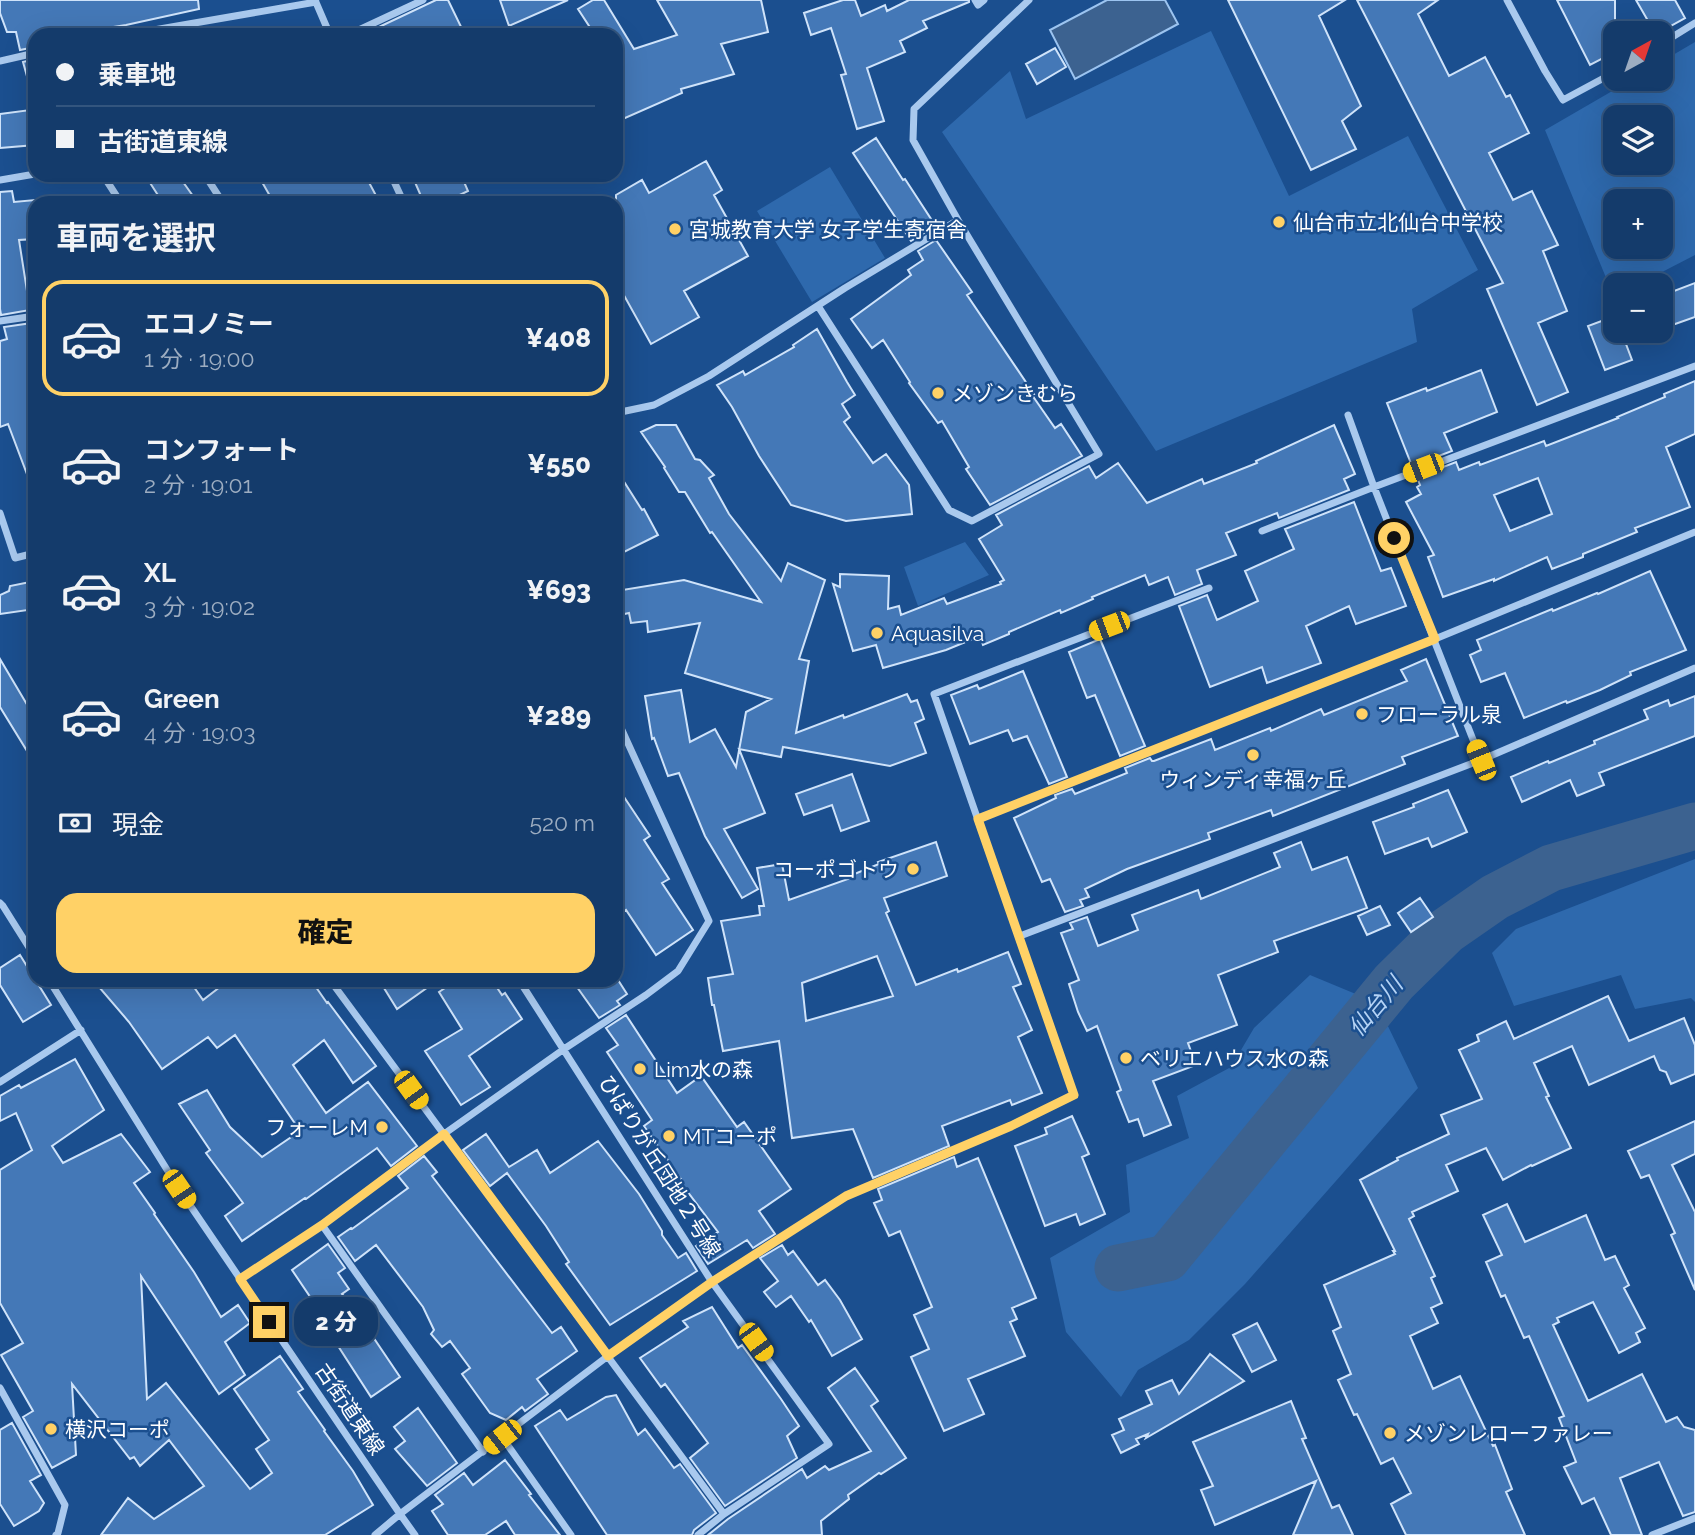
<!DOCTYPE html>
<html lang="ja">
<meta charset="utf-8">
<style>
body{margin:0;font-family:Raleway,"Noto Sans JP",sans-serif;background:#214673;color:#f1f3f6;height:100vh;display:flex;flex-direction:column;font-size:26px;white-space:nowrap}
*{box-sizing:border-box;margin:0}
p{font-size:23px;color:#9dadc1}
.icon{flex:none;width:38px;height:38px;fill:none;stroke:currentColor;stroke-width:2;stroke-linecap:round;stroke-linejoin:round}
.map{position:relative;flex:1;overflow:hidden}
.side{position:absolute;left:28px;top:196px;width:595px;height:791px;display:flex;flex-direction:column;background:#143b6b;border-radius:21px;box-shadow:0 7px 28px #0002,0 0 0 2px #33557e}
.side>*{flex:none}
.hud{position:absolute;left:28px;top:28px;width:595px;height:154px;border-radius:21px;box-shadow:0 7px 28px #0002,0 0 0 2px #33557e;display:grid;align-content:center;height:154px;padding:0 28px;background:#143b6b}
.needle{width:46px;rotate:40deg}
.controls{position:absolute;left:1603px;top:21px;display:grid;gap:14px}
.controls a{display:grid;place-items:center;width:70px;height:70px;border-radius:14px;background:#143b6b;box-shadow:0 7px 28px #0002,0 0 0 2px #33557e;font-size:35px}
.end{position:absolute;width:32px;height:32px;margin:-16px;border:9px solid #ffd166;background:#111;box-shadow:0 0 0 4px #111}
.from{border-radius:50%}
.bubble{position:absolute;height:49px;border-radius:21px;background:#143b6b;box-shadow:0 7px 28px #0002,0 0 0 2px #33557e;font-size:23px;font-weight:800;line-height:49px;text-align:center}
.car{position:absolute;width:21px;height:42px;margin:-21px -10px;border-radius:9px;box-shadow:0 0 5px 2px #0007;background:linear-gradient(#f5c518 24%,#345 0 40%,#f5c518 0 76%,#345 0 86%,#f5c518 0)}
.hud b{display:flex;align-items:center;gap:24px;height:66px;font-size:26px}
.hud b+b{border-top:2px solid #33557e}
.hud i{width:18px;height:18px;background:#f1f3f6}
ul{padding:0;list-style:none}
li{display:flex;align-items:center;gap:21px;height:116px;margin:0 14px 10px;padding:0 14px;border:4px solid transparent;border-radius:21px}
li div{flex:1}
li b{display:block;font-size:26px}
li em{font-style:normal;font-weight:800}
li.on{border-color:#ffd166}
li>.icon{width:63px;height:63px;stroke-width:1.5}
h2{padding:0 28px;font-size:32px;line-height:84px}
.pay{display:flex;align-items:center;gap:18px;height:77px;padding:0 28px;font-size:26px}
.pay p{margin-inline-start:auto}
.cta{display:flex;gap:14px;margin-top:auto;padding:14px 28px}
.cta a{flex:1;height:80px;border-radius:21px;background:#ffd166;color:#111;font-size:28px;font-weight:800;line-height:80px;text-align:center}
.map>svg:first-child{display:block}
.green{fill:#2e69ad;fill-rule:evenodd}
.water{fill:#3c6290;stroke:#9cc4f0;stroke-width:2}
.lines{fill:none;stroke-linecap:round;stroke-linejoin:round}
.river{stroke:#3c6290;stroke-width:47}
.building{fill:#4478b7;stroke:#cfe3fa;stroke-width:2;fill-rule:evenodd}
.minor{stroke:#a9c9ee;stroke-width:7}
.route{stroke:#ffd166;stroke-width:9}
.poi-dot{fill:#ffd166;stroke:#1b4f8f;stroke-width:2.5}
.labels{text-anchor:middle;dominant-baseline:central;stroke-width:5;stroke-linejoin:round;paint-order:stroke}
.poi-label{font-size:21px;fill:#fff;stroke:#1b4f8f;text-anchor:start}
.street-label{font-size:21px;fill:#fff;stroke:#1b4f8f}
.water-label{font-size:23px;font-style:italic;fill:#b5d3f5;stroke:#1b4f8f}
</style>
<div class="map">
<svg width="1695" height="1535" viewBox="0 0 1695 1535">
<rect width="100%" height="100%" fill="#1b4f8f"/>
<path class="green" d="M1211 31 1289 196 1408 136 1478 270 1412 309 1417 342 1156 451 942 132 1010 71 1026 119Z
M1695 42V255L1637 285H1615L1614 297 1545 130 1633 79H1661V62ZM1615 117H1661V163H1615ZM1615 201H1661V247H1615Z
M830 167 885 258 812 302 757 211Z
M965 542 989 575 918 606 904 567Z
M1695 859V1002L1691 998 1635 1009 1621 975 1514 1006 1492 953 1516 929Z
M1310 975 1363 997 1150 1244 1114 1252 1116 1287 1181 1275 1384 1018 1418 1088 1245 1284 1189 1340 1138 1370 1121 1397 1066 1332 1050 1258 1130 1212 1126 1165 1189 1138 1177 1096 1231 1067 1254 1028Z"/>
<path class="water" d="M1107 0H1165L1178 24 1075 79 1050 30Z"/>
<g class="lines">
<path class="river" d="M1118 1268 1167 1258 1394 982 1446 931 1495 897 1551 868 1695 826"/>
</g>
<path class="building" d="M0 0H198L199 9 126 25 63 35H35V47L20 50 16 32H7L0 13Z
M436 0H448L465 35H362Z
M500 0H568L509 26Z
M593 0H604L634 49 677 35 657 0H761L768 32 721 44 734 74 681 89 682 93 616 122V35H595L578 9Z
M843 0H855L861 16 885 5 887 11 909 0H969V2L923 21 927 28 900 41 905 52 867 68 884 121 857 129 841 75 846 74 831 28 811 35 804 13Z
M1228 0H1345L1319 16 1361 106 1342 121 1356 149 1311 170Z
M1357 0H1438L1418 14 1449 76 1485 57 1506 97 1510 95 1529 133 1489 153 1513 200 1532 191 1558 245 1543 251 1567 311 1538 323 1568 392 1537 405 1487 289 1503 283Z
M1557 0H1615V52L1590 65Z
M1636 0H1675L1685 18 1658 33H1655Z
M1055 48 1066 67 1037 84 1026 64Z
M35 59V79L28 80 23 62Z
M30 110 35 145 0 148V114Z
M876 138 903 180 905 179 933 222 926 226 929 230 911 241 853 153Z
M706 161 722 190 714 195 748 256 684 291 699 317 651 344 616 281V195L642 180 649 193Z
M145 175H178L198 203H163Z
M258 175H365L380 203H274Z
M426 175H461L468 191 443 203H424L414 180Z
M12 191 14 202 35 200V239L19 240 30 310 1 315 0 309V192Z
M936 240 972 292 967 295 1034 394 1032 395 1055 428 1061 424 1082 456 990 505 966 469 969 467 942 421 938 423 909 383 910 382 883 340 872 348 851 319 911 275 908 270 923 260 918 251Z
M1695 283V317L1661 329V296Z
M1615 316V331H1621L1632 360 1605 370 1588 326Z
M32 323 35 339V490H33L8 424 0 427V341L7 339 4 327Z
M817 329 847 382 855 395 842 404 850 417 844 422 873 463 886 454 909 485 912 514 846 521 791 505 759 456 732 407 717 385 743 371 745 375 794 347 793 345Z
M1481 370 1497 412 1444 433 1452 451 1412 466 1387 403 1426 388 1427 391Z
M1695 381V434L1666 447 1690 507 1635 528 1637 532 1583 554V557L1552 569 1547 557 1494 581V579L1443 597 1428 557 1434 555 1406 502 1421 494 1417 487 1420 485 1417 477 1456 462 1459 470 1479 462 1480 465 1544 441 1546 446 1618 418 1617 417 1665 397 1664 394ZM1538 478 1552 514 1510 531 1494 495Z
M656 425H676L695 459 700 460 714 475 709 478 729 514 781 581 788 563 825 580 799 659 809 661 796 733 843 715 844 718 907 694 911 702 917 700 924 719 915 723 926 753 890 766 783 747 781 757 739 749 765 813 724 829 758 889 742 898 705 836 679 773 668 776 654 738 652 739 645 696 681 690 690 742 715 729 736 767 746 712 771 699 685 673 700 623 648 632 647 621 631 623 629 613 620 615 616 591 684 580 761 602 712 532 710 533 685 492H679L664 468 665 467 641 432Z
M1334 425 1355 474 1344 479 1349 490 1279 518 1277 513 1226 533 1236 555 1197 570 1202 584 1175 595 1168 577 1149 585 1145 575 1092 597 1093 599 1061 613 1060 610 1009 632V634L983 645 980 636 946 650 883 668 876 645 853 651 833 584 840 587V574L889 576 888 609 899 606 901 615 944 598 947 604 1001 584 1000 582 1004 580 979 539 1002 525 996 515 1089 466 1096 478 1118 463 1147 503 1202 479 1204 484 1257 463 1256 461Z
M616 469 642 510 644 509 658 535 624 552 616 536Z
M1354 502 1381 571 1391 568 1406 606 1356 624 1349 606 1306 626 1321 663 1267 683 1262 667 1210 687 1179 606 1207 595 1217 620 1258 601 1245 571 1294 549 1285 529Z
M1650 571 1686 650 1630 672 1631 675 1600 690 1567 703 1566 701 1524 718 1505 673 1481 682 1470 655 1481 650 1477 640 1552 609 1553 611 1597 593 1598 594Z
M35 581V609L0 614V595L9 591 10 586Z
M1100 639 1145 746 1120 756 1095 695 1087 698 1069 652Z
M0 659 35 718V764L0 707Z
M1426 659 1458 736 1402 757 1405 764 1273 816 1271 810 1208 833 1210 839 1127 869 1085 889 1089 897 1080 900 1083 906 1065 912 1050 879 1042 882 1014 818 1056 798 1055 795 1072 789 1075 794 1127 773 1125 768 1150 758 1152 761H1154L1211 739 1215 750 1270 728 1271 731 1321 709 1324 715 1407 681 1401 670Z
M1023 671 1067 777 1049 784 1027 736 1013 741 1008 730 970 744 951 695 977 685 979 689Z
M1695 696V736L1599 773 1604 785 1577 796 1570 780 1522 802 1511 777 1548 761 1549 763 1595 744 1594 741 1648 719 1644 710 1668 700 1670 706Z
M852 774 869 821 841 831 832 805 804 815 796 794Z
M616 785 650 836 644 840 669 879 662 883 693 930 656 955 626 910 616 917Z
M1448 790 1467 832 1432 847 1428 838 1385 854 1373 822 1414 807 1413 804Z
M936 842 947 876 884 898 889 911 886 913 916 985 957 969 958 972 1008 952 1021 984 1013 987 1032 1030 1018 1037 1042 1093 1012 1105 1010 1100 942 1126 949 1146 873 1178 853 1129 792 1138 779 1041 723 1051 714 1005H712L708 978 733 974 721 921 760 915 759 906H764L757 868 782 864 789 900 848 879 847 877 879 864 878 862ZM877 956 893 996 806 1021 802 983Z
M1301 842 1312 870 1347 857 1367 908 1274 941 1278 952 1218 975 1237 1025 1188 1043 1196 1065 1153 1081 1171 1125 1144 1136 1138 1119 1129 1122 1117 1092 1121 1090 1097 1026 1087 1031 1078 1012 1069 984 1079 980 1061 933 1073 929 1070 923 1087 917 1098 946 1138 930 1132 915 1198 890 1201 899 1280 867 1274 853Z
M1420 898 1433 917 1411 932 1398 913Z
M1380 906 1390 925 1367 935 1358 916Z
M20 955 51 1005 23 1022 0 985V968Z
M93 980H189L203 1000 229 980H311L327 1003 328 1002 376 1066 353 1083 324 1040 293 1065 326 1113 368 1082 417 1146 391 1166 377 1148 306 1199 305 1198 242 1241 225 1216 243 1203 206 1153 210 1150 179 1104 207 1090 230 1127 262 1157 300 1131 235 1035 217 1048 208 1037 162 1069 129 1022Z
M379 980H438L397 1009Z
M457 980H492L502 995 505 993 522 1019 469 1056 490 1087 461 1105 425 1051 462 1029 439 992Z
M572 980H618L627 994 617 1001 620 1005 599 1018Z
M1608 996 1629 1041 1684 1018 1695 1045V1074L1671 1084 1666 1072 1660 1070 1654 1056 1589 1085 1572 1046 1534 1063 1549 1096 1546 1097 1571 1148 1532 1166 1531 1165 1503 1180 1486 1148 1446 1165 1458 1191 1412 1212 1414 1216 1409 1219 1435 1276 1431 1278 1442 1303 1431 1308 1438 1323 1410 1336 1433 1389 1460 1376 1493 1446 1495 1445 1512 1489 1506 1492 1525 1535H1406L1391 1504 1411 1493 1393 1458 1381 1464 1357 1414 1354 1415 1338 1380 1351 1374 1333 1331 1341 1327 1324 1285 1395 1254 1393 1251H1395L1360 1180 1398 1160 1397 1158 1449 1134 1441 1115 1482 1099 1459 1050 1479 1041 1477 1035 1506 1021 1514 1039Z
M626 1015 677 1093 701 1076 737 1127 744 1122 791 1189 759 1211 775 1234 753 1248 747 1240 708 1264 696 1246 718 1232 681 1183 683 1182 644 1126 652 1120 607 1052 618 1045 606 1028Z
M75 1059 104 1110 52 1146 63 1163 121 1134 150 1172 134 1183 155 1213 154 1214 194 1272 221 1317 238 1305 250 1323 225 1342 245 1375 219 1394 141 1276 147 1399 166 1383 250 1489 272 1473 256 1449 269 1440 234 1389 280 1356 303 1389 298 1392 325 1430 324 1431 353 1471 373 1505 325 1535H101L128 1498 154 1519 204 1486 169 1440 140 1466 134 1457 130 1459 72 1384 76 1455 52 1468 23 1417 33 1411 1 1355 23 1343 0 1303V1170L32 1150 16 1113 0 1121V1096L19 1085 21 1088Z
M1072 1116 1089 1154 1082 1157 1105 1214 1080 1225 1076 1214 1045 1226 1015 1146 1047 1134 1045 1128Z
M1695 1121V1154L1672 1165 1695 1212V1290L1671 1235 1675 1233 1649 1175 1641 1178 1628 1151Z
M486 1134 509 1167 537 1150 550 1173 598 1141 639 1194 662 1231V1235L678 1258 686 1253 697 1271 610 1325 566 1264 569 1262 546 1226 507 1173 490 1186 463 1150Z
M424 1156 437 1172 432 1176 552 1333 561 1327 577 1351 537 1379 548 1394 525 1411 522 1407 506 1420 490 1413 462 1374 470 1368 450 1341 442 1347 431 1334 434 1330 423 1307 376 1245 355 1261 338 1237 351 1228 352 1229 408 1188 398 1176Z
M954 1157 957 1167 978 1158 1036 1298 1012 1308 1017 1319 1010 1322 1025 1356 968 1379 984 1414 944 1431 911 1357 929 1349 914 1315 932 1307 900 1231 889 1236 874 1203 882 1200 878 1189Z
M1507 1204 1525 1242 1586 1215 1605 1260 1615 1256 1629 1285 1624 1288 1645 1328 1636 1333 1640 1342 1619 1353 1593 1302 1557 1318 1559 1322 1553 1325 1588 1401 1642 1374 1666 1422 1677 1417 1684 1427 1695 1430V1512L1683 1516 1659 1462 1620 1478 1642 1535H1611L1594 1498 1582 1504 1564 1467 1576 1462 1559 1418 1564 1416 1529 1336 1524 1338 1505 1295 1501 1297 1486 1262 1502 1255 1483 1215Z
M328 1244 345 1268 338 1273 349 1289 342 1294 368 1323 365 1325 400 1377 371 1397 320 1318 323 1316 292 1270Z
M782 1245 788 1255 793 1251 818 1285 825 1280 840 1300 862 1339 832 1356 811 1320 809 1322 791 1296 776 1307 764 1292 778 1281 760 1258Z
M712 1307 738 1348 742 1345 781 1399 799 1426 787 1436 797 1458 725 1506 690 1458 708 1443 665 1384 661 1387 640 1358 688 1327 683 1321Z
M1257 1323 1276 1360 1252 1372 1233 1335Z
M1210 1354 1244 1381 1146 1438 1148 1434 1136 1439 1139 1444 1121 1453 1112 1435 1124 1430 1119 1419 1152 1404 1146 1391 1172 1380 1179 1394Z
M855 1368 878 1401 871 1406 906 1458 881 1474 879 1473 848 1495 849 1499 821 1521 822 1535H708L728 1519 802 1469 807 1478 825 1466 829 1470 871 1451 828 1388Z
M616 1395 638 1435 645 1429 674 1468 680 1464 716 1513 694 1530 692 1535H607L535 1426 560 1410 567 1420 606 1397Z
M1291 1401 1306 1438 1302 1439 1332 1508 1339 1505 1353 1535H1293L1316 1481 1215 1525 1201 1490 1213 1486 1193 1442Z
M418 1408 457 1463 427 1486 395 1449 405 1441 394 1427Z
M12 1423 41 1475 30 1481 44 1503 39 1511 14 1526 0 1504V1430Z
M505 1460 531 1494 529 1495 560 1535H515L506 1521 485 1535H448L432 1511 443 1504 435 1495 464 1473 473 1485Z"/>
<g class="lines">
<path class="minor" d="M315 0 330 35
M975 0 978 5 984 0
M1507 0 1545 71 1563 100 1615 72
M125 35 316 2
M348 35 423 0
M1661 44 1695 23
M0 61 35 53
M103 175 121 203
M205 175 223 203
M391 175 404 203
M0 180 35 174
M818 306 949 510 972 521 1099 454 958 220
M0 321 35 316
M616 413 654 405 709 376 845 288 958 220 913 140 914 109 1029 0
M1348 415 1374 487 1695 366
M0 513 15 558 35 553
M1262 531 1374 487 1481 760
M978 819 1435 639 1695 532
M0 903 3 906 35 957
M1020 936 1481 760 1695 668
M49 980 179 1189 400 1514 375 1535
M330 980 724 1514
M519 980 712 1282 829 1444 724 1514 698 1535
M0 1082 81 1030
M322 1225 483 1452
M240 1279 322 1225 444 1134 564 1049 646 995 678 971 709 921 616 717
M0 1388 65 1505 58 1533 56 1535
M502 1437 571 1535
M415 1535 400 1514 608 1356 712 1282 846 1196 1011 1126 1074 1095 934 694 1209 588
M1652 1535 1695 1518"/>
</g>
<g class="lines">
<path class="route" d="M269 1322 240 1279 322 1225 444 1134 608 1356 712 1282 846 1196 1011 1126 1074 1095 978 819 1435 639 1394 538"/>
</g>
<g class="poi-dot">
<circle cx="1279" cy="222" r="7"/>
<circle cx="675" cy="229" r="7"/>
<circle cx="938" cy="393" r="7"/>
<circle cx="877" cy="633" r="7"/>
<circle cx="1362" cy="714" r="7"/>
<circle cx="1253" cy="755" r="7"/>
<circle cx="913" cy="869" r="7"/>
<circle cx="1126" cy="1058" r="7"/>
<circle cx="640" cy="1069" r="7"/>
<circle cx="382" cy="1127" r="7"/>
<circle cx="669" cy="1136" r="7"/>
<circle cx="51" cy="1429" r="7"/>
<circle cx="1390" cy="1433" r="7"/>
</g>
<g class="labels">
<g class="poi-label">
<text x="1293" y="222">仙台市立北仙台中学校</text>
<text x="689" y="229">宮城教育大学 女子学生寄宿舎</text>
<text x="952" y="393">メゾンきむら</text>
<text x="891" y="633">Aquasilva</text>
<text x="1376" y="714">フローラル泉</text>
<text x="1253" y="779" text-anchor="middle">ウィンディ幸福ヶ丘</text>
<text x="899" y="869" text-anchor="end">コーポゴトウ</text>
<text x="1140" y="1058">ベリエハウス水の森</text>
<text x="654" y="1069">Lim水の森</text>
<text x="368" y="1127" text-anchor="end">フォーレM</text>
<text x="683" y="1136">MTコーポ</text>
<text x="65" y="1429">横沢コーポ</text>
<text x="1404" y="1433">メゾンレローファレー</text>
</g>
<g class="street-label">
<text transform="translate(660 1166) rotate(58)">ひばりが丘団地２号線</text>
<text transform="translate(350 1409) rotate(56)">古街道東線</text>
</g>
<g class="water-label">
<text transform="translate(1375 1006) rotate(-50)">仙台川</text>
</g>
</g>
</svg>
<div class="controls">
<a><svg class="needle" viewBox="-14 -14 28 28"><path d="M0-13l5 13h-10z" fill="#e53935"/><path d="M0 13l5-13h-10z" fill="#9dadc1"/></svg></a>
<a><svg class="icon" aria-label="layers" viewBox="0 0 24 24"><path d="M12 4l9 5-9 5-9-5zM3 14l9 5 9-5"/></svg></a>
<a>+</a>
<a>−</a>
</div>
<i class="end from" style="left:1394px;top:538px"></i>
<i class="end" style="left:269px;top:1322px"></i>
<div class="bubble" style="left:294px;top:1297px;width:84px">2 分</div>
<i class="car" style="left:1423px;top:468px;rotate:249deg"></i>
<i class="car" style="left:1109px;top:626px;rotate:249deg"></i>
<i class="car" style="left:1481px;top:760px;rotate:338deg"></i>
<i class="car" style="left:411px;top:1090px;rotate:144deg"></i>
<i class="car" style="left:179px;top:1189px;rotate:146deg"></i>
<i class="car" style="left:756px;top:1342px;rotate:144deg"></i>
<i class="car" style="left:502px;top:1437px;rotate:232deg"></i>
<div class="hud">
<b><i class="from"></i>乗車地</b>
<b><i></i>古街道東線</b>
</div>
<section class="side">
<h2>車両を選択</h2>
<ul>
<li class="on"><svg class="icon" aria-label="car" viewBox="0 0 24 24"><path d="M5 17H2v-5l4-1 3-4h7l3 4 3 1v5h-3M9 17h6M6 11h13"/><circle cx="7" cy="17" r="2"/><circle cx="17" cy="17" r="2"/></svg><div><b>エコノミー</b><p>1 分 · 19:00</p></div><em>¥408</em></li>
<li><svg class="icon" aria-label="car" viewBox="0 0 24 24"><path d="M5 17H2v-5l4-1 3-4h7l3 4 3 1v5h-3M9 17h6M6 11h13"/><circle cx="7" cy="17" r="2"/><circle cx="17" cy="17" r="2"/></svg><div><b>コンフォート</b><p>2 分 · 19:01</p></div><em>¥550</em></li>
<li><svg class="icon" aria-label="car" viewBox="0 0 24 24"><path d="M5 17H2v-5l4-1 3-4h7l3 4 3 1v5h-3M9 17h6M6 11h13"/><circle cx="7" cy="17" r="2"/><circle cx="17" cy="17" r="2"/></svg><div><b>XL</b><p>3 分 · 19:02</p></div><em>¥693</em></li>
<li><svg class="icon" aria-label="car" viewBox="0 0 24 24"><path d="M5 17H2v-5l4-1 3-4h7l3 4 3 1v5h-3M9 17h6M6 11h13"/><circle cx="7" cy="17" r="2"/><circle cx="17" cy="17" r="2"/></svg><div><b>Green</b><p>4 分 · 19:03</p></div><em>¥289</em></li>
</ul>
<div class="pay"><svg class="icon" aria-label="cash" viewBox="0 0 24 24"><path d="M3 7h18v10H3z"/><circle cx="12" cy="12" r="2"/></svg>現金<p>520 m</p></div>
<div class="cta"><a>確定</a></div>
</section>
</div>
